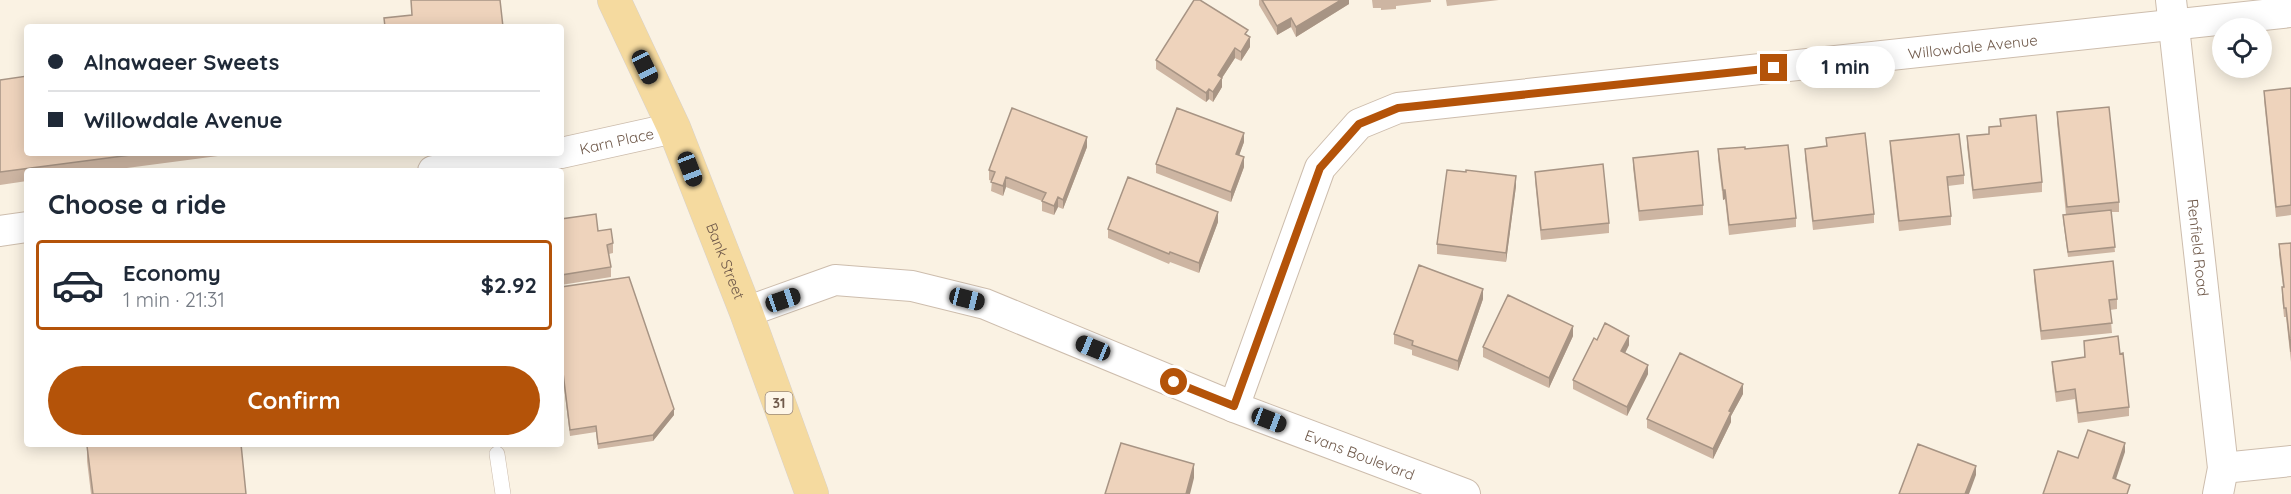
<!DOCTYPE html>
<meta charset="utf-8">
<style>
body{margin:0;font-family:Quicksand,sans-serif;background:#f2f2f3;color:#1f2937;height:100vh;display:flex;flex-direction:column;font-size:22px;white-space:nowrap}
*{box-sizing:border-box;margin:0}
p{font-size:20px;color:#747a83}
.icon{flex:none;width:33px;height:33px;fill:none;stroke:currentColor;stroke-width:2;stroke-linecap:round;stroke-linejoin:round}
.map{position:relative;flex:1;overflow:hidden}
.drawer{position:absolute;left:24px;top:168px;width:540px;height:279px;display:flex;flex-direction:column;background:#fff;border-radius:6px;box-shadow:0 3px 15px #0003}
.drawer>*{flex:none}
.guide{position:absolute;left:24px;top:24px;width:540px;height:132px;border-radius:6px;box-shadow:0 3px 15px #0003;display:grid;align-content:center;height:132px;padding:0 24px;background:#fff}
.tools{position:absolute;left:2212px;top:18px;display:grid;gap:12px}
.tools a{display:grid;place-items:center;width:60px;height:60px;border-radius:50%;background:#fff;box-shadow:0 3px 15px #0003;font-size:30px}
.end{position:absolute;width:27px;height:27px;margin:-14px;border:8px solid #b45309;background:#fff;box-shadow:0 0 0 3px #fff}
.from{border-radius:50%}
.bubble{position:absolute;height:42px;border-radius:21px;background:#fff;box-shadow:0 3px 15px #0003;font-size:20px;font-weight:800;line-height:42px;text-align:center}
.car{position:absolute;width:18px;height:36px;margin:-18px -9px;border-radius:8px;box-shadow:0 0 4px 2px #0007;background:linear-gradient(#222 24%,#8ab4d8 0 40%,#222 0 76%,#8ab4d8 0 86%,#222 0)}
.guide b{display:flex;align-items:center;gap:21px;height:57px;font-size:22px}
.guide b+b{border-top:2px solid #e0e1e3}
.guide i{width:15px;height:15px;background:#1f2937}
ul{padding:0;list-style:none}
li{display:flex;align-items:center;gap:18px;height:90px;margin:0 12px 9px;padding:0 12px;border:3px solid transparent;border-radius:6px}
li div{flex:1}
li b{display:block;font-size:22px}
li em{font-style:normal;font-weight:800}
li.active{border-color:#b45309}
li>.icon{width:54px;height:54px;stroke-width:1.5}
h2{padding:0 24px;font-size:27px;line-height:72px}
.action{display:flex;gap:12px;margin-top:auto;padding:12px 24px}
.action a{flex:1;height:69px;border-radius:36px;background:#b45309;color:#fff;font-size:24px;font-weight:800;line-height:69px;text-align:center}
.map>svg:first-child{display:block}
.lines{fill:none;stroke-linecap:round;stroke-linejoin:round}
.service-casing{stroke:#cdbdad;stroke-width:16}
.minor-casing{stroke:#cdbdad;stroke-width:32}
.primary-casing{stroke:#d7d1cd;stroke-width:34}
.service{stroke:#fff;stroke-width:15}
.minor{stroke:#fff;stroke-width:30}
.primary{stroke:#f5da9f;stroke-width:33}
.wall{fill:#cdb5a2}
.shaded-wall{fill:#a79484}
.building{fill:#eed3bc;stroke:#a79484;stroke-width:1.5}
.route{stroke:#b45309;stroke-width:8}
.labels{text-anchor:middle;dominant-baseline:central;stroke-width:6;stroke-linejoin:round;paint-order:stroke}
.shield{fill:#fef6e8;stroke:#9b897a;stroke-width:1.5}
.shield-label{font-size:14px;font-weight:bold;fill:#705a4b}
.street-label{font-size:15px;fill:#705a4b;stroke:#fef6e8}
</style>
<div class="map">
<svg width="2291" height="494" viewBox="0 0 2291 494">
<rect width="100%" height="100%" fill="#faf2e3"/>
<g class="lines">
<defs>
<path id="service" d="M497 454 503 494"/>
<g id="minor">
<path id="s1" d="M2171 0 2223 468 2218 494"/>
<path id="s2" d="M561 153 674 128"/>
<path d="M433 171 559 153"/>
<path d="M0 231 27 227"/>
<path id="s3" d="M746 312 835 280 912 286 985 304 1234 407 1465 494"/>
<path id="s4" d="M1234 407 1320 168 1359 124 1398 108 2291 12"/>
<path d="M2223 468 2291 461"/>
</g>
<g id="primary">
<path id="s5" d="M614 0 674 128 746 312 812 494"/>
</g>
</defs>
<use href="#service" class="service-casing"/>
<use href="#minor" class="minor-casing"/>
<use href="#primary" class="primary-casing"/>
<use href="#service" class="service"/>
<use href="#minor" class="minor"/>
<use href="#primary" class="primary"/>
</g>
<path class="wall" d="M1259 0H1349V4L1296 37 1291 27 1277 35 1259 5Z
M1372 0H1431V2L1396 6V9L1381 10V8H1373Z
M1446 0H1499L1447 6Z
M1248 35 1250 47 1241 61 1235 58 1222 78V87L1213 102 1209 99 1206 102 1156 69V60Z
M0 80 27 153H218V156L104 171H27V181L0 185Z
M2291 88V215L2276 217 2264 100V91Z
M2057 112 2119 202V212H2111L2115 252 2068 257 2063 220V215H2066L2057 122Z
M2000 119 2042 182V192L1973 199 1967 146V136L1989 134 2000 126Z
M1826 138 1874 214V223L1813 230 1805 158V149L1826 146Z
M1890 141 1964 175V184L1948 186 1951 216V225L1899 231 1890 150Z
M1244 142 1239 155 1244 167 1231 202 1156 173V164Z
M1087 147 1063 209 1058 207 1054 215 1042 211V201L1006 187 1003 196 991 191 992 181 989 180V170Z
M1718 149H1745L1796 218V227L1729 235 1725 199 1723 200 1718 159Z
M1633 158 1703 205V215L1639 221 1633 167Z
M1535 172 1609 223V233L1541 240 1535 181Z
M1516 186 1506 262 1437 254V244Z
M561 219 598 231 613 243V253L609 254 611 267V277L561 285Z
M1218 222 1199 273 1170 262 1169 264 1108 238V229Z
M2291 243V362L2286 317H2284L2282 296V287H2283L2279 254V244Z
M2034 270 2117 299V309L2110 310 2112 333 2041 340 2034 280Z
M561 287 674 415 653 441 598 449 596 432 570 436 561 362Z
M1483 299 1458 371 1412 355V350L1394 344V334Z
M1573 336 1549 388 1483 357V347Z
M1597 340 1629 345 1625 353 1648 374 1627 416 1573 389V380Z
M2084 341 2120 354 2129 407V416L2078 423 2075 399 2056 402 2052 371V362L2084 357Z
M1743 394 1731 416V422L1713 459 1647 428V419Z
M87 446 246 494H91L87 461Z"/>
<path class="shaded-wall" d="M1341 0H1349V4L1296 37V27Z
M1291 18V27L1277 35V26Z
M1250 37V47L1241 61V52Z
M1235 48V58L1218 84V75Z
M1222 78V87L1213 102V92Z
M1209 89V99L1206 102V93Z
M1244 133V142L1236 164V154Z
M1087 137V147L1063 209V200Z
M1244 157V167L1231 202V192Z
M1516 176V186L1506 262V253Z
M1006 177V187L1003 196V186Z
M1723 190H1725V199L1723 200Z
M1058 197V207L1054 215V206Z
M1218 212V222L1199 273V263Z
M1483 289V299L1458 371V361Z
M1573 326V336L1549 388V378Z
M1629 336V345L1621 361V351Z
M1648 365V374L1627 416V407Z
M1743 384V394L1731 416V422L1713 459V449L1729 411Z
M674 409V415L653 441V435Z
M2125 443V452L2113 488V478Z
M1194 464V478L1190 494H1186Z
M1976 466V475L1969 494H1965Z"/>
<path class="building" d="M411 0H500L503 27H385L384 18 412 15Z
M1194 0H1200L1248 30 1245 34 1250 37 1241 52 1235 48 1218 75 1222 78 1213 92 1209 89 1206 93 1156 60Z
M1262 0H1341L1296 27 1291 18 1277 26Z
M27 76V153H146L0 172V80Z
M2291 88V205L2276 207 2264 91Z
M2109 107 2119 202 2067 207 2057 112Z
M1012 108 1087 137 1063 200 1058 197 1054 206 1042 201 1046 193 1006 177 1003 186 991 182 995 172 989 170Z
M1177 108 1244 133 1236 154 1244 157 1231 192 1156 164Z
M2036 115 2042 182 1973 190 1967 136 1989 134V127L2001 126 2000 119Z
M1865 133 1874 214 1813 221 1805 149 1827 146 1826 138Z
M1959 134 1964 175 1947 177 1951 216 1899 221 1890 141Z
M1788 145 1796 218 1729 225 1725 190H1723L1718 149 1745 147V149Z
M1698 151 1703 205 1639 211 1633 158Z
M1603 164 1609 223 1541 230 1535 172Z
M1447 170 1466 172V170L1516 176 1506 253 1437 244Z
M1128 177 1218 212 1199 263 1170 252 1169 254 1108 229Z
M2111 210 2115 247 2068 252 2063 215Z
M596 214 598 231 611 229 613 243 607 245 611 267 561 275V219Z
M2291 243V352L2286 308H2284L2282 287H2284L2279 244Z
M2113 261 2117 299 2109 300 2112 323 2041 331 2034 270Z
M1419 265 1483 289 1458 361 1412 345 1413 341 1394 334Z
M629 277 674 409 653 435 598 444 596 426 570 430 561 356V287Z
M1508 295 1573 326 1549 378 1483 347Z
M1605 323 1629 336 1621 351 1648 365 1627 407 1573 380 1594 338 1597 340Z
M2118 336 2120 354 2123 353 2129 407 2078 413 2075 389 2056 392 2052 362 2085 357 2084 341Z
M1680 353 1743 384 1729 411 1731 412 1713 449 1647 419Z
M2088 430 2125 443 2113 478 2130 485 2127 494H2043L2058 451 2078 458Z
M1121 443 1194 464 1186 494H1105Z
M102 444H241L246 494H93L87 446Z
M1918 444 1976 466 1965 494H1899Z"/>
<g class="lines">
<path class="route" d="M1174 382 1234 406 1320 168 1359 124 1398 108 1774 68"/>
</g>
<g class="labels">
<rect class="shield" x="765.5" y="392" width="27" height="22" rx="4.5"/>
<g class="shield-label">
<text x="779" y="403">31</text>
</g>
<g class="street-label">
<text stroke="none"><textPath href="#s4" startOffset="933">Willowdale Avenue</textPath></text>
<text stroke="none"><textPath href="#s2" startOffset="57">Karn Place</textPath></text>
<text stroke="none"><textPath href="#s1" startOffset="249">Renfield Road</textPath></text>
<text stroke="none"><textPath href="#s5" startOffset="284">Bank Street</textPath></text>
<text stroke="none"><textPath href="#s3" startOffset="651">Evans Boulevard</textPath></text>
</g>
</g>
</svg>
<div class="tools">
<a><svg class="icon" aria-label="locate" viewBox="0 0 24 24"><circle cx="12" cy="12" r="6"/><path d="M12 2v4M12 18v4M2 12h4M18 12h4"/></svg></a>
</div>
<i class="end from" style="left:1174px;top:382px"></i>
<i class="end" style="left:1774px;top:68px"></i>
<div class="bubble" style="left:1796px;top:46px;width:99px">1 min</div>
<i class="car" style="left:645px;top:67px;rotate:154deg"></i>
<i class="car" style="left:690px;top:169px;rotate:159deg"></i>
<i class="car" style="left:967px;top:299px;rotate:104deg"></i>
<i class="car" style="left:783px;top:300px;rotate:71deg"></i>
<i class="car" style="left:1093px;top:348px;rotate:292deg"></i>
<i class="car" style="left:1269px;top:420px;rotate:111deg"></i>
<div class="guide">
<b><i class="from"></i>Alnawaeer Sweets</b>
<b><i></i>Willowdale Avenue</b>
</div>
<section class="drawer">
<h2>Choose a ride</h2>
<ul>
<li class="active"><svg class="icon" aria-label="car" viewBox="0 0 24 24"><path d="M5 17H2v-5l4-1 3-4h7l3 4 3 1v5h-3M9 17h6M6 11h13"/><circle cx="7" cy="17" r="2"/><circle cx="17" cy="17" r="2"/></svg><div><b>Economy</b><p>1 min · 21:31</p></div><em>$2.92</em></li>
</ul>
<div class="action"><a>Confirm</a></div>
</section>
</div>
